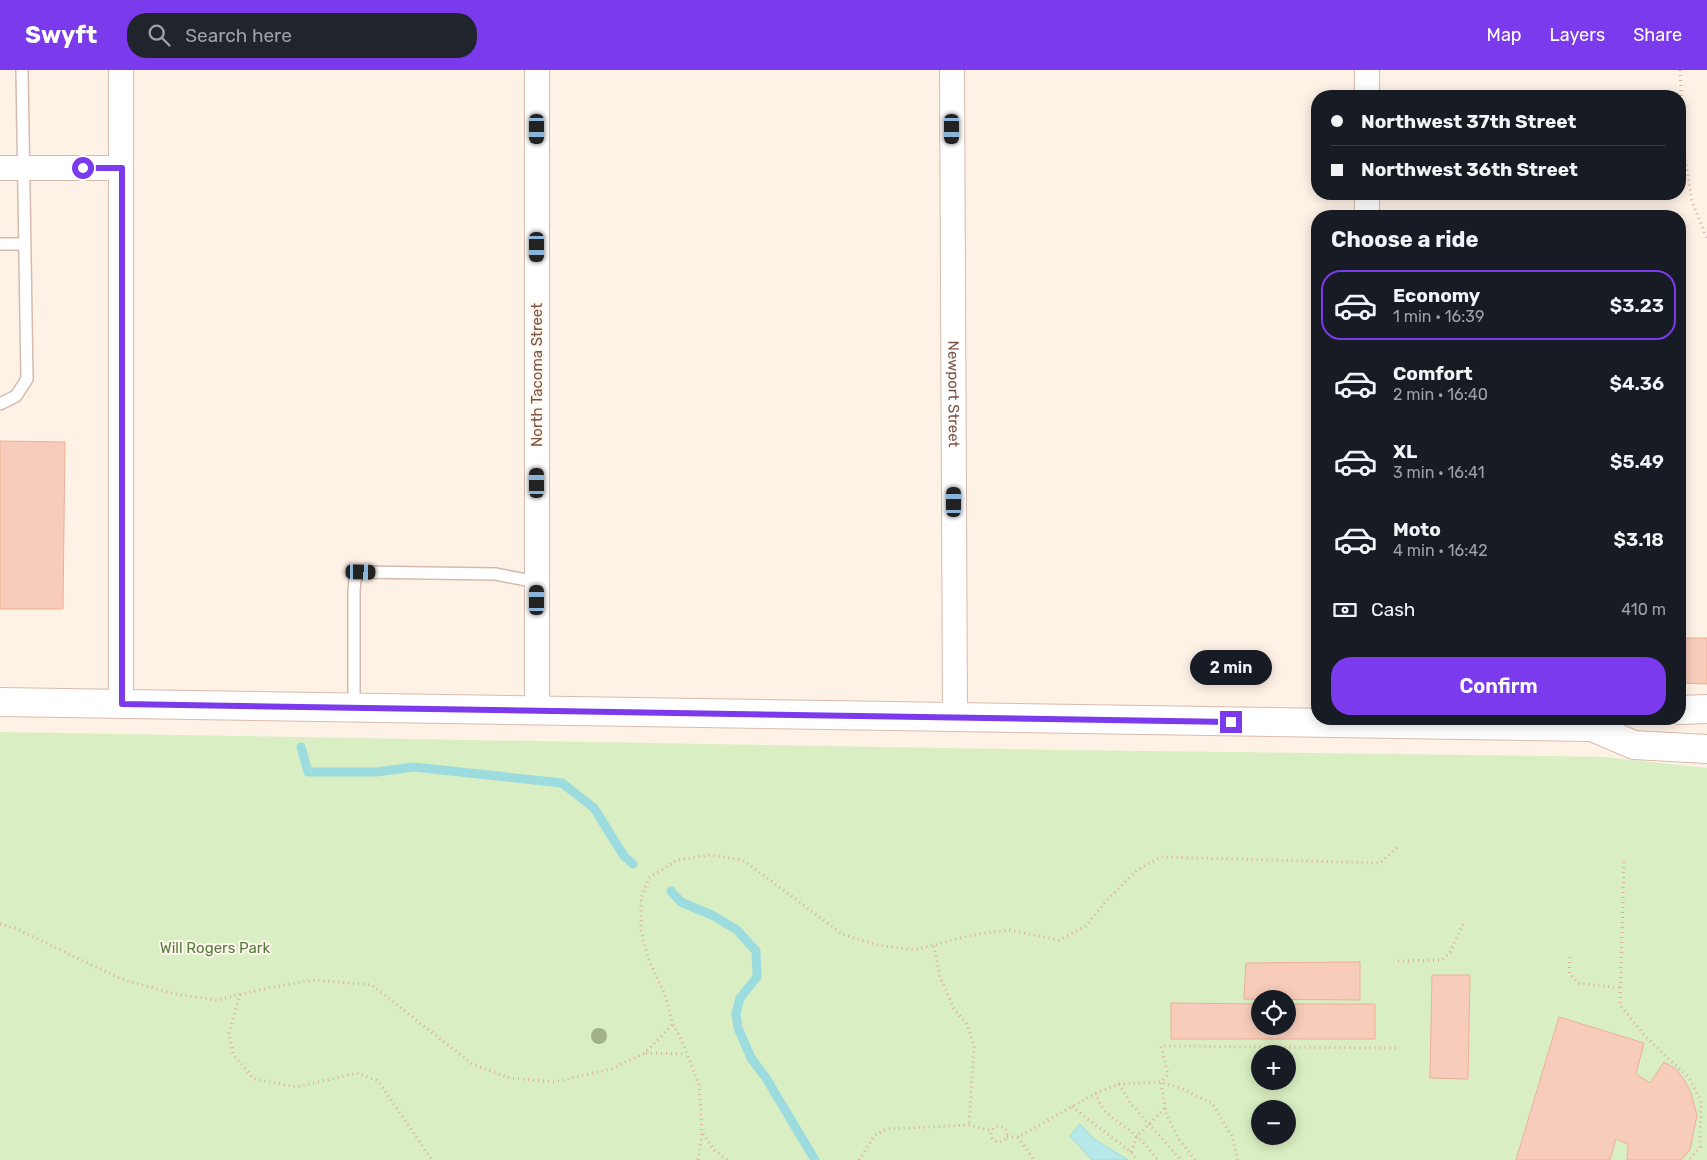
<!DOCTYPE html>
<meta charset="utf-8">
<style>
body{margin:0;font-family:Rubik,sans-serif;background:#20242c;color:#f1f3f6;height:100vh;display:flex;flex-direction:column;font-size:19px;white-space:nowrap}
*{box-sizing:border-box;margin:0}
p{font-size:16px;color:#9ea1a6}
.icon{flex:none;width:28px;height:28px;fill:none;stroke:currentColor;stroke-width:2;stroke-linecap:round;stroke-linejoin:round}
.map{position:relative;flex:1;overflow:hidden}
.side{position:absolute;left:1311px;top:140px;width:375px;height:515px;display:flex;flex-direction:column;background:#171b24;border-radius:20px;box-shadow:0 2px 12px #0003}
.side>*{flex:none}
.top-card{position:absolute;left:1311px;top:20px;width:375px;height:110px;border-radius:20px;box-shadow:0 2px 12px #0003;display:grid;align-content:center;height:110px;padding:0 20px;background:#171b24}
.fabs{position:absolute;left:1251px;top:920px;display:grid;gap:10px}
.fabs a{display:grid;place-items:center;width:45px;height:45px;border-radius:50%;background:#171b24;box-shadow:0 2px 12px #0003;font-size:25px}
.end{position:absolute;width:22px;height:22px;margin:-11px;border:6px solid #7c3aed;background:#fff;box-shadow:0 0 0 2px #fff}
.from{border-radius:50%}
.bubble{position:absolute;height:35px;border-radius:18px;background:#171b24;box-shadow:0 2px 12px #0003;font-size:16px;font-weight:600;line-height:35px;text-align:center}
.car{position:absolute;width:15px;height:30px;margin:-15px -8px;border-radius:6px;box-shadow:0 0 4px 1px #0007;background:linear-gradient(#222 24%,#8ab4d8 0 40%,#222 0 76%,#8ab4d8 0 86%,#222 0)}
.top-card b{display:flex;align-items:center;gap:18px;height:48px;font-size:19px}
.top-card b+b{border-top:1px solid #363941}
.top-card i{width:12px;height:12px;background:#f1f3f6}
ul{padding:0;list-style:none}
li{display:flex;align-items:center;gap:15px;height:70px;margin:0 10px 8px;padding:0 10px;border:2px solid transparent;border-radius:20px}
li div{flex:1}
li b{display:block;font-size:19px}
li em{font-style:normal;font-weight:600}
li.on{border-color:#7c3aed}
li>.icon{width:45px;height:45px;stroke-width:1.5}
h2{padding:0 20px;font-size:22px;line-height:60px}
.pay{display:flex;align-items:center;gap:12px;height:55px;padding:0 20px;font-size:19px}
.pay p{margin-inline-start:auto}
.cta{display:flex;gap:10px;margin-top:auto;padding:10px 20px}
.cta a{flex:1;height:58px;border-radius:20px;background:#7c3aed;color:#fff;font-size:20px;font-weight:600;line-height:58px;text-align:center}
header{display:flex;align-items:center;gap:30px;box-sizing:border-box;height:70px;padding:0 25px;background:#7c3aed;color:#fff}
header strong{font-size:24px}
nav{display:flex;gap:28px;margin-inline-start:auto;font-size:18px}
.search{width:350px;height:45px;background:#20242c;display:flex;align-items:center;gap:12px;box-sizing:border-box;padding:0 18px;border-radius:20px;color:#9ea1a6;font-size:19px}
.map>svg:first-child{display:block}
.green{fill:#d9eec2;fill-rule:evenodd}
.water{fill:#b7e9eb;stroke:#9cdbde}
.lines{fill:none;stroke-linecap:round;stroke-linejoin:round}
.stream{stroke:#9cdbde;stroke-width:9}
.building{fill:#f7ccba;stroke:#ecaf99}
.service-casing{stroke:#d5baad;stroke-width:14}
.minor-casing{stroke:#d5baad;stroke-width:26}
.secondary-casing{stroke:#dabbac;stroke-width:30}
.path{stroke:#ddae9d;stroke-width:3;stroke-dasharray:1 4;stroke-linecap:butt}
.service{stroke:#fff;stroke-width:11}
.minor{stroke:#fff;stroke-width:24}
.secondary{stroke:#fff;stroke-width:28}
.tree{fill:#a1b188}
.route{stroke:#7c3aed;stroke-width:6}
.labels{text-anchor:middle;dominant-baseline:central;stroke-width:4;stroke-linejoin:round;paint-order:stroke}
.street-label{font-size:15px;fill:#7b5447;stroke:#fff7ee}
.park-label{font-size:15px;fill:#557c3b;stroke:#fff7ee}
</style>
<header>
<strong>Swyft</strong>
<div class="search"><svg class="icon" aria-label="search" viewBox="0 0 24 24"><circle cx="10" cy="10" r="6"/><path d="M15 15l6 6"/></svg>Search here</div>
<nav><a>Map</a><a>Layers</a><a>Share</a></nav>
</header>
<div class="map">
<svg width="1707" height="1090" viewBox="0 0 1707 1090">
<rect width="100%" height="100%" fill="#fef2e6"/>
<path class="green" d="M0 662 1063 680 1550 686 1604 687 1707 698V1090H0ZM1260 929H1288V956H1260ZM1260 984H1288V1011H1260ZM1260 1039H1288V1066H1260Z"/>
<path class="water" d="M1080 1054 1094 1069 1128 1090H1092L1070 1066Z"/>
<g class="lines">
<path class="stream" d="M301 677 308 702H376L414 697 562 713 594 738 624 786 633 794
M671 821 681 832 714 846 737 860 756 881 757 907 740 928 736 943 738 958 751 988 766 1008 815 1090"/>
</g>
<path class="building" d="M0 371 65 372 63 539H0Z
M1680 568H1707V614L1680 613Z
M1360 892V930L1244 929 1246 893Z
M1432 905H1470L1468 1009 1430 1008Z
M1171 933 1260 934V956H1288V934H1375V969H1171Z
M1559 947 1644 973 1636 1004 1650 1013 1664 992 1676 999 1685 1011 1691 1023 1697 1045 1690 1080 1681 1090H1627L1628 1074 1616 1069 1610 1090H1516Z"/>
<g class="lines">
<defs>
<path id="service" d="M0 174H25
M0 334 16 326 27 309 22 0
M354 638V521L355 509 361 502 495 504 537 512"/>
<g id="minor">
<path d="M121 0V634"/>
<path d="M537 0V641"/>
<path id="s1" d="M952 0 955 647"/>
<path d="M1367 0V26"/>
<path d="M0 98H121"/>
<path d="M1367 124V146"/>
</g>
<path id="secondary" d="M0 632 1592 657 1634 675 1707 679
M1680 640 1707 639"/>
</defs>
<use href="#service" class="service-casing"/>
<use href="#minor" class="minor-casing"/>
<use href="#secondary" class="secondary-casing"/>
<path class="path" d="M1680 0 1684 80 1692 131 1707 169
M1624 792 1620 935 1645 966 1689 1008 1701 1031 1700 1077 1689 1090
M0 854 15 858 121 909 175 924 216 930 268 918 315 910 372 915 472 994 510 1008 554 1012 611 999 645 983 673 954
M934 876 940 907 954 939 967 954 974 977 969 1055
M1570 887 1569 903 1578 913 1621 918
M1398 891 1442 890 1450 882 1464 852
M240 924 229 963 233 984 254 1009 296 1017 357 1003 378 1011 432 1090
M646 983 686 984
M1119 1014 1131 1034 1181 1090
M1096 1023C1103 1048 1119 1050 1136 1066 1144 1072 1151 1082 1158 1090
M1072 1037 1131 1082 1137 1090
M991 1064a8 8 0 1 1 16 0a8 8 0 1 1-16 0Z
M1007 1067H1018L1096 1023 1119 1014 1161 1012 1180 1018 1212 1033 1233 1068 1237 1090
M1018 1067 1034 1090
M1131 1082 1137 1066 1165 1038
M698 1090 702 1063
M727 1090 714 1080 702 1062 699 1015 682 971 673 954 665 925 649 891 641 861V828L649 808 677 790 709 785 743 790 842 864 877 875 914 880 972 865 1009 860 1059 870 1086 856 1107 830 1137 800 1161 787 1380 793 1399 776
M859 1090 875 1065 886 1059 969 1055 992 1061
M1195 1090 1178 1068 1166 1044 1161 1012 1168 1004 1161 976 1397 978"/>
<use href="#service" class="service"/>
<use href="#minor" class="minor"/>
<use href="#secondary" class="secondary"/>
</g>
<circle class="tree" cx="599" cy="966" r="8"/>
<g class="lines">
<path class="route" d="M83 98H122V634L1231 652"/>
</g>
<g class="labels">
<g class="street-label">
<text transform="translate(537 305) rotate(-90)">North Tacoma Street</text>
<text stroke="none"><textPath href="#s1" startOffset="324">Newport Street</textPath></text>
</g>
<g class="park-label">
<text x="215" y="878">Will Rogers Park</text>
</g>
</g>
</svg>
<div class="fabs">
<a><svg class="icon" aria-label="locate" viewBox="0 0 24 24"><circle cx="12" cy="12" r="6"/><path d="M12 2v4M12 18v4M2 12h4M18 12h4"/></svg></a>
<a>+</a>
<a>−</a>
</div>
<i class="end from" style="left:83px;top:98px"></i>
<i class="end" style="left:1231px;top:652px"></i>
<div class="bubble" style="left:1190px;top:580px;width:82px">2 min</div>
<i class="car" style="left:537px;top:59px;rotate:180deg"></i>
<i class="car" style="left:952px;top:59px;rotate:180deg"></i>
<i class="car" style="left:537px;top:177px;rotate:180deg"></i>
<i class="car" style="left:537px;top:413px;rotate:0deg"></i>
<i class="car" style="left:954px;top:432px;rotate:0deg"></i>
<i class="car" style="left:361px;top:502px;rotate:91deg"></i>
<i class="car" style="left:537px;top:530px;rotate:0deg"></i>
<div class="top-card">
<b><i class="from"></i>Northwest 37th Street</b>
<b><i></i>Northwest 36th Street</b>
</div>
<section class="side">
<h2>Choose a ride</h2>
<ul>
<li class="on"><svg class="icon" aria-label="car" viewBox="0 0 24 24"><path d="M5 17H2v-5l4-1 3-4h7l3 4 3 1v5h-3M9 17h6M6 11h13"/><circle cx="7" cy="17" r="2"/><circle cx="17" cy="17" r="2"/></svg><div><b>Economy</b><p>1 min · 16:39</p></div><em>$3.23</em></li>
<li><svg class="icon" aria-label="car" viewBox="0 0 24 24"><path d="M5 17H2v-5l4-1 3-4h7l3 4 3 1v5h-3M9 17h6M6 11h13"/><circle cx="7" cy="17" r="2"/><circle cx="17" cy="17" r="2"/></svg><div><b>Comfort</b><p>2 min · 16:40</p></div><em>$4.36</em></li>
<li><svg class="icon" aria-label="car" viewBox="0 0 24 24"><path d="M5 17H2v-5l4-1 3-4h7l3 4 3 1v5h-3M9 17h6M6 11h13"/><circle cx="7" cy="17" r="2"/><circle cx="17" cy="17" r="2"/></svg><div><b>XL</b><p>3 min · 16:41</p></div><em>$5.49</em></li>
<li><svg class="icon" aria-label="car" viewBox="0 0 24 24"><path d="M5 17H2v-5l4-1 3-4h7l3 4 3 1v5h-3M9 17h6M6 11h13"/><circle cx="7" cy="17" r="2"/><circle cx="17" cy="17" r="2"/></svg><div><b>Moto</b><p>4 min · 16:42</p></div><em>$3.18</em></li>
</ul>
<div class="pay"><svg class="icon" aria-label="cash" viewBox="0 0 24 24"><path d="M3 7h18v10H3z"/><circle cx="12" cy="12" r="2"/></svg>Cash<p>410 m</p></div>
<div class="cta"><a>Confirm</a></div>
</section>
</div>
